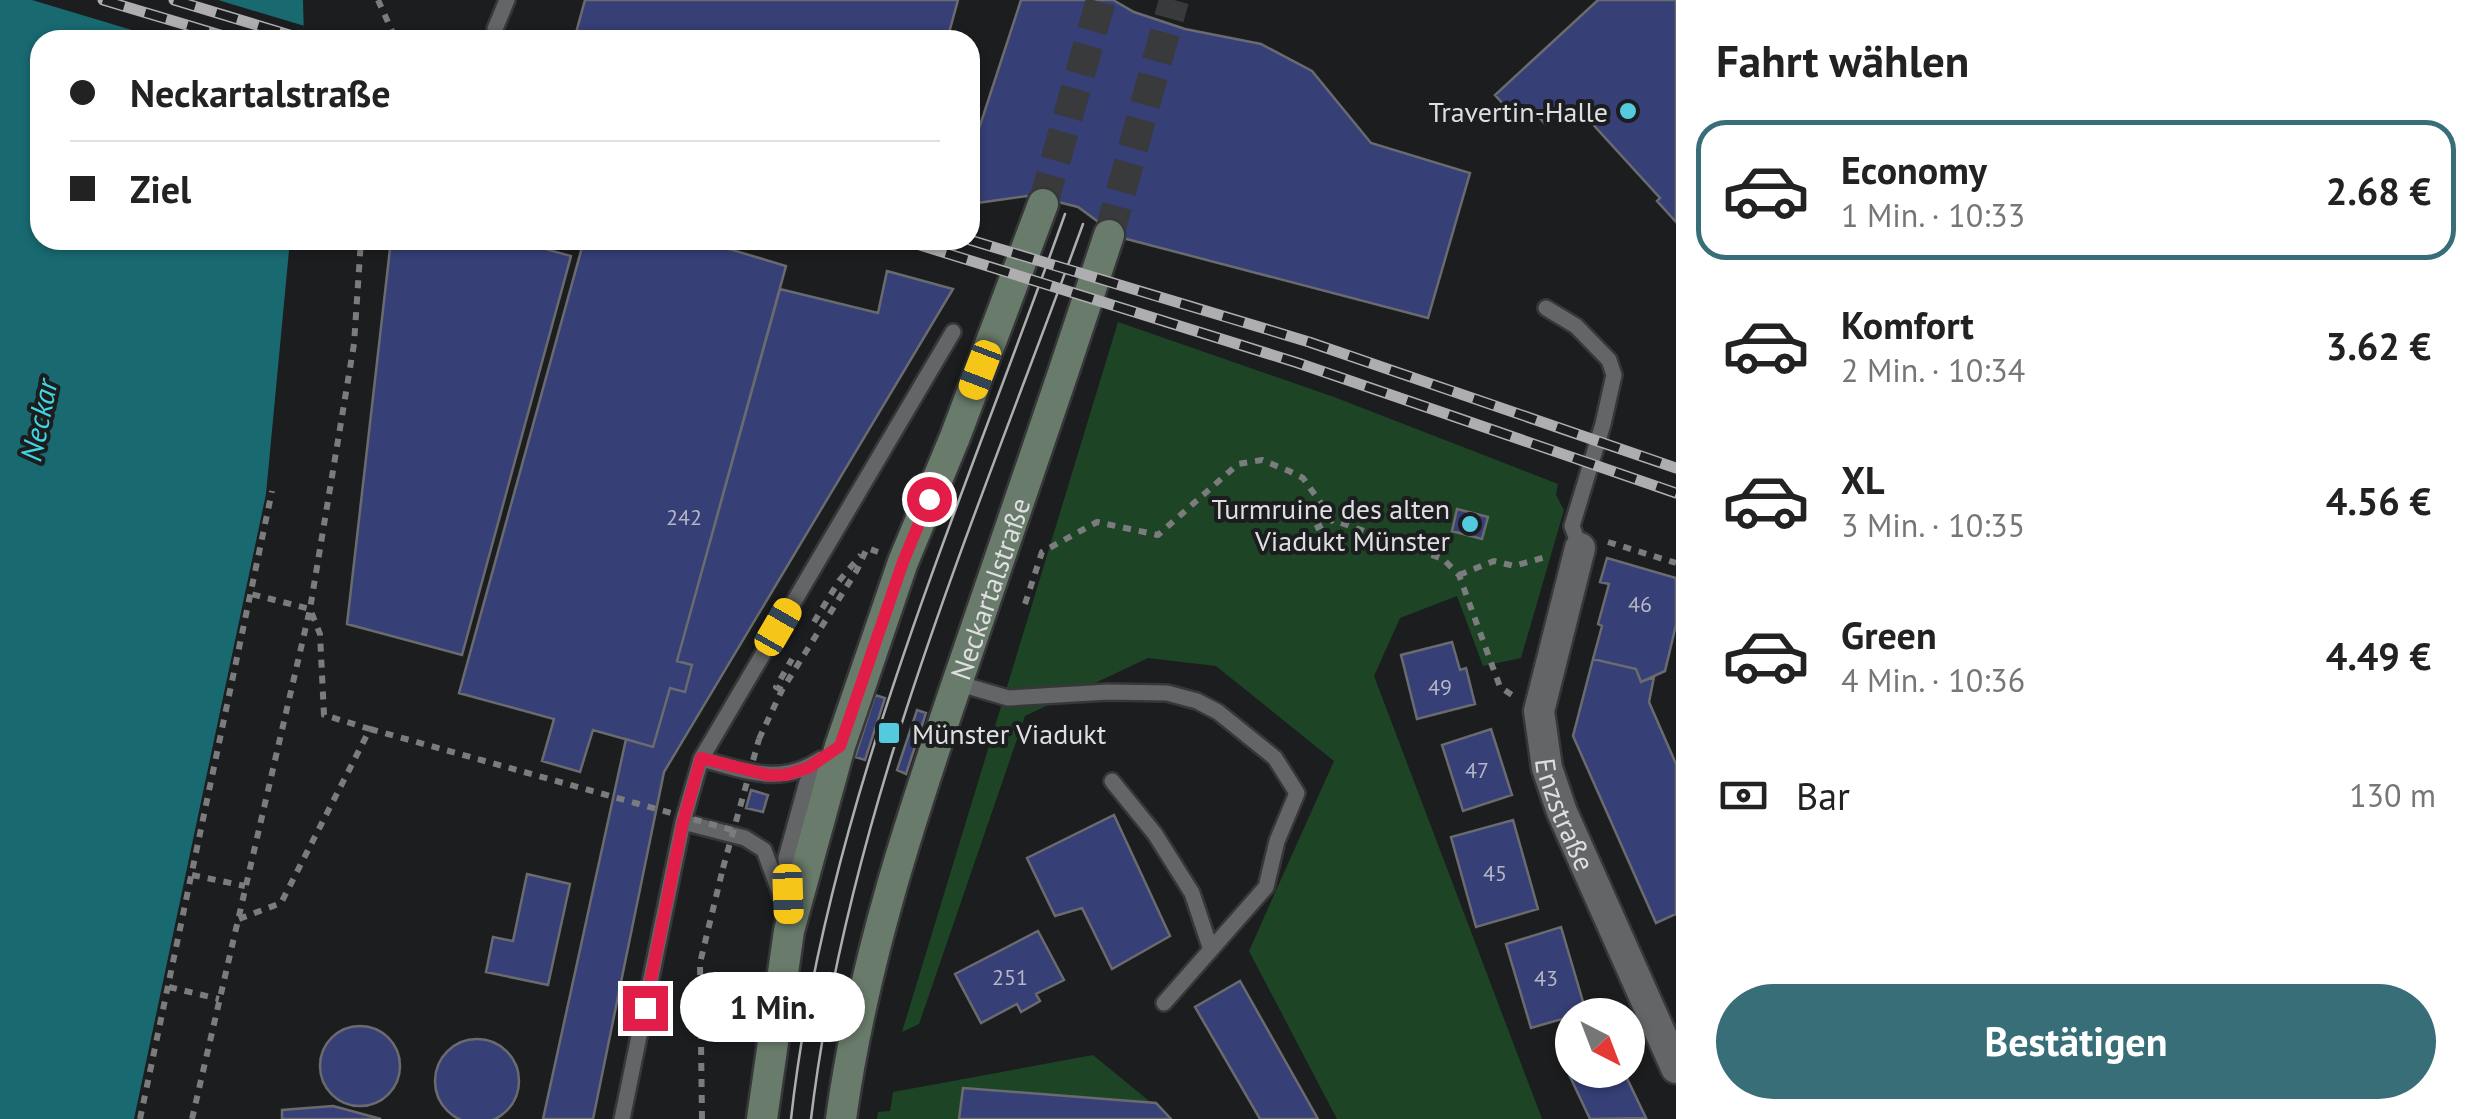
<!DOCTYPE html>
<html lang="de">
<meta charset="utf-8">
<style>
body{margin:0;font-family:"PT Sans",sans-serif;background:#f2f2f2;color:#222;height:100vh;display:flex;flex-direction:column;font-size:38px;white-space:nowrap}
*{box-sizing:border-box;margin:0}
p{font-size:32px;color:#767676}
.icon{flex:none;width:55px;height:55px;fill:none;stroke:currentColor;stroke-width:2;stroke-linecap:round;stroke-linejoin:round}
.map{position:relative;flex:1;overflow:hidden}
.sheet{display:flex;flex-direction:column;background:#fff;width:800px}
.sheet>*{flex:none}
.hud{position:absolute;left:30px;top:30px;width:950px;height:220px;border-radius:30px;box-shadow:0 2px 8px #0004;display:grid;align-content:center;height:220px;padding:0 40px;background:#fff}
.needle{width:65px;rotate:138deg}
.controls{position:absolute;left:1555px;top:998px;display:grid;gap:20px}
.controls a{display:grid;place-items:center;width:90px;height:90px;border-radius:50%;background:#fff;box-shadow:0 2px 8px #0004;font-size:50px}
.end{position:absolute;width:45px;height:45px;margin:-22px;border:12px solid #e11d48;background:#fff;box-shadow:0 0 0 5px #fff}
.from{border-radius:50%}
.bubble{position:absolute;height:70px;border-radius:35px;background:#fff;box-shadow:0 2px 8px #0004;font-size:32px;font-weight:600;line-height:70px;text-align:center}
.car{position:absolute;width:30px;height:60px;margin:-30px -15px;border-radius:12px;box-shadow:0 0 8px 2px #0007;background:linear-gradient(#f5c518 24%,#345 0 40%,#f5c518 0 76%,#345 0 86%,#f5c518 0)}
.hud b{display:flex;align-items:center;gap:35px;height:95px;font-size:38px}
.hud b+b{border-top:2px solid #e0e0e0}
.hud i{width:25px;height:25px;background:#222}
ul{padding:0;list-style:none}
li{display:flex;align-items:center;gap:30px;height:140px;margin:0 20px 15px;padding:0 20px;border:5px solid transparent;border-radius:30px}
li div{flex:1}
li b{display:block;font-size:38px}
li em{font-style:normal;font-weight:600}
li.active{border-color:#386e77}
li>.icon{width:90px;height:90px;stroke-width:1.5}
h2{padding:0 40px;font-size:45px;line-height:120px}
.pay{display:flex;align-items:center;gap:25px;height:110px;padding:0 40px;font-size:38px}
.pay p{margin-inline-start:auto}
.button{display:flex;gap:20px;margin-top:auto;padding:20px 40px}
.button a{flex:1;height:115px;border-radius:60px;background:#386e77;color:#fff;font-size:40px;font-weight:600;line-height:115px;text-align:center}
main{display:flex;flex:1;min-height:0}
.map>svg:first-child{display:block}
.green{fill:#1d4525}
.water{fill:#196971}
.pier{fill:#1c1d1f}
.building{fill:#363f76;stroke:#6a6b6e;stroke-width:2.5}
.lines{fill:none;stroke-linecap:round;stroke-linejoin:round}
.secondary-tunnel{stroke:#393a3c;stroke-width:30;stroke-dasharray:30 15;stroke-linecap:butt}
.lane-casing{stroke:#373739;stroke-width:20}
.street-casing{stroke:#373739;stroke-width:35}
.secondary-casing{stroke:#373739;stroke-width:35}
.path{stroke:#7b7c7e;stroke-width:6;stroke-dasharray:8 8;stroke-linecap:butt}
.lane{stroke:#646567;stroke-width:15}
.street{stroke:#646567;stroke-width:30}
.secondary{stroke:#697b6a;stroke-width:30}
.tram{stroke:#aeaeb0;stroke-width:2.5}
.rail-casing{stroke:#aeaeb0;stroke-width:11}
.rail{stroke:#1c1d1f;stroke-width:8;stroke-dasharray:22;stroke-linecap:butt}
.path-bridge{stroke:#7b7c7e;stroke-width:6;stroke-dasharray:8 8;stroke-linecap:butt}
.route{stroke:#e11d48;stroke-width:12}
.poi-dot{fill:#54cade;stroke:#1c1d1f;stroke-width:4}
.labels{text-anchor:middle;dominant-baseline:central;stroke-width:8;stroke-linejoin:round;paint-order:stroke}
.number-label{font-size:22px;fill:#b5b7c6}
.poi-label{font-size:28px;fill:#dfdfe1;stroke:#1c1d1f;text-anchor:end}
.street-label{font-size:28px;fill:#dfdfe1;stroke:#1c1d1f}
.water-label{font-size:30px;font-style:italic;fill:#41d6e4;stroke:#1c1d1f}
</style>
<main>
<div class="map">
<svg width="1676" height="1119" viewBox="0 0 1676 1119">
<rect width="100%" height="100%" fill="#1c1d1f"/>
<path class="green" d="M1118 322 1334 397 1558 484 1556 495 1564 510 1521 658 1483 666 1457 596 1400 618 1374 676 1542 1119H1337L1249 951 1334 761 1216 666 1148 658 1025 716 919 1024 902 1032Z
M1093 1055 1171 1119H877L878 1112 890 1111 893 1092Z"/>
<path class="water" d="M0 0H303L304 40H40V240H290L266 494 134 1119H0Z"/>
<path class="pier" d="M32 0H218L308 27 309 40H165Z"/>
<path class="building" d="M585 0H958L947 40H574Z
M1021 0H1113L1134 12 1185 29 1261 44 1312 71 1371 143 1470 173 1428 318 1119 237 1078 207 1054 201 1027 196 970 204V156Z
M1598 0H1676V222L1657 201 1660 198 1577 107 1562 121 1556 114 1545 124 1528 105 1515 117 1495 95Z
M391 240H513L571 256 462 655 347 624Z
M584 240H699L786 266 677 661 692 665 685 692 670 688 653 747 593 730 580 772 542 761 554 719 459 693Z
M887 271 953 289 664 772 593 1119H543L626 739 653 747 670 688 685 692 692 665 677 661 780 289 878 313Z
M1457 509 1488 517 1482 539 1452 531Z
M1607 558 1676 578V625L1665 671 1641 682 1636 669 1593 659 1602 626 1598 624 1609 584 1600 582Z
M1452 642 1460 670 1466 668 1475 704 1417 719 1401 655Z
M1593 659 1636 669 1641 682 1654 677 1649 702 1676 764V914L1656 923 1573 736Z
M875 695 885 698 865 760 855 757Z
M917 710 926 713 906 774 897 770Z
M1491 729 1512 795 1463 811 1442 745Z
M751 790 768 795 763 812 746 808Z
M1114 815 1170 936 1112 969 1082 908 1055 916 1027 858Z
M1513 820 1538 909 1476 927 1451 837Z
M527 874 570 884 548 985 486 972 493 937 513 941Z
M1561 927 1586 1012 1531 1028 1506 944Z
M1038 931 1064 980 1036 994 1040 1001 1021 1012 1017 1004 981 1023 955 974Z
M1240 981 1318 1119H1260L1195 1007Z
M320 1066a40 40 0 1 1 80 0a40 40 0 1 1-80 0Z
M435 1081a42 42 0 1 1 84 0a42 42 0 1 1-84 0Z
M1572 1062V1070H1623L1646 1118 1590 1119 1565 1066Z
M963 1088 1156 1103 1171 1119H959Z
M333 1106 381 1119H282V1110Z"/>
<g class="lines">
<path class="secondary-tunnel" d="M1043 204 1101 0
M1109 235 1174 0"/>
<defs>
<path id="lane" d="M495 29 507 0
M1546 308 1576 326 1609 360 1614 375 1603 424 1572 526 1580 548
M957 683 1008 698 1108 692 1167 693 1197 701 1218 712 1275 758 1297 793 1277 841 1266 887 1164 1003
M701 759C746 770 779 787 821 759
M1112 781 1155 834 1192 893 1211 950
M683 822 745 838 764 850 781 896
M788 901 786 858 807 782 831 756
M622 1119 683 822 701 759 953 332"/>
<g id="street">
<path id="s1" d="M1580 548 1539 711 1547 768 1562 812 1676 1068"/>
</g>
<g id="secondary">
<path d="M762 1119 789 931 840 746 903 562 955 437 1043 204"/>
<path id="s2" d="M841 1119C863 958 915 805 968 651 1016 513 1063 374 1109 235"/>
</g>
</defs>
<use href="#lane" class="lane-casing"/>
<use href="#street" class="street-casing"/>
<use href="#secondary" class="secondary-casing"/>
<path class="path" d="M378 0 396 40
M1608 542 1676 563
M1291 549 1308 532 1333 520
M1459 575 1494 561 1514 566 1549 556
M1025 604 1042 552 1097 522 1158 535 1238 464 1262 460 1289 471 1303 478 1333 520 1443 559 1459 575 1500 687 1512 695
M814 622 839 581 861 555
M782 690 776 687 792 659
M759 739 782 690 857 570 867 548 878 552
M192 875 245 886
M239 919 281 903 370 729 324 715 320 634 310 609 251 594
M169 987 219 999
M140 1119 272 491
M192 1119 310 609 354 344 361 240
M702 1119 700 963 723 868"/>
<use href="#lane" class="lane"/>
<use href="#street" class="street"/>
<use href="#secondary" class="secondary"/>
<path class="tram" d="M791 1119C825 809 961 507 1065 214
M811 1119C848 808 977 516 1083 224"/>
<defs>
<path id="rail" d="M103 0 237 40
M174 0 306 40
M904 240 1298 363 1676 493
M970 240 1309 342 1676 468"/>
</defs>
<use href="#rail" class="rail-casing"/>
<use href="#rail" class="rail"/>
<path class="path-bridge" d="M370 729 732 830
M723 868 759 739"/>
</g>
<g class="lines">
<path class="route" d="M645 1008 683 822 701 758 768 775H785L808 768 840 746 903 562 929 499"/>
</g>
<g class="poi-dot">
<circle cx="1628" cy="111" r="10"/>
<circle cx="1470" cy="524" r="10"/>
<rect x="877" y="721" width="24" height="24" rx="5"/>
</g>
<g class="labels">
<g class="number-label">
<text x="684" y="517">242</text>
<text x="1640" y="604">46</text>
<text x="1440" y="687">49</text>
<text x="1477" y="770">47</text>
<text x="1495" y="873">45</text>
<text x="1010" y="977">251</text>
<text x="1546" y="978">43</text>
</g>
<g class="poi-label">
<text x="1608" y="111">Travertin-Halle</text>
<text x="1450" y="508">Turmruine des alten<tspan x="1450" dy="32">Viadukt Münster</tspan></text>
<text x="912" y="733" text-anchor="start">Münster Viadukt</text>
</g>
<g class="street-label">
<text stroke="none"><textPath href="#s2" startOffset="552">Neckartalstraße</textPath></text>
<text stroke="none"><textPath href="#s1" startOffset="275">Enzstraße</textPath></text>
</g>
<g class="water-label">
<text transform="translate(38 420) rotate(-78)">Neckar</text>
</g>
</g>
</svg>
<div class="controls">
<a><svg class="needle" viewBox="-14 -14 28 28"><path d="M0-13l5 13h-10z" fill="#e53935"/><path d="M0 13l5-13h-10z" fill="#767676"/></svg></a>
</div>
<i class="end from" style="left:929px;top:499px"></i>
<i class="end" style="left:645px;top:1008px"></i>
<div class="bubble" style="left:680px;top:972px;width:185px">1 Min.</div>
<i class="car" style="left:980px;top:370px;rotate:201deg"></i>
<i class="car" style="left:778px;top:627px;rotate:30deg"></i>
<i class="car" style="left:788px;top:894px;rotate:178deg"></i>
<div class="hud">
<b><i class="from"></i>Neckartalstraße</b>
<b><i></i>Ziel</b>
</div>
</div>
<section class="sheet">
<h2>Fahrt wählen</h2>
<ul>
<li class="active"><svg class="icon" aria-label="car" viewBox="0 0 24 24"><path d="M5 17H2v-5l4-1 3-4h7l3 4 3 1v5h-3M9 17h6M6 11h13"/><circle cx="7" cy="17" r="2"/><circle cx="17" cy="17" r="2"/></svg><div><b>Economy</b><p>1 Min. · 10:33</p></div><em>2.68 €</em></li>
<li><svg class="icon" aria-label="car" viewBox="0 0 24 24"><path d="M5 17H2v-5l4-1 3-4h7l3 4 3 1v5h-3M9 17h6M6 11h13"/><circle cx="7" cy="17" r="2"/><circle cx="17" cy="17" r="2"/></svg><div><b>Komfort</b><p>2 Min. · 10:34</p></div><em>3.62 €</em></li>
<li><svg class="icon" aria-label="car" viewBox="0 0 24 24"><path d="M5 17H2v-5l4-1 3-4h7l3 4 3 1v5h-3M9 17h6M6 11h13"/><circle cx="7" cy="17" r="2"/><circle cx="17" cy="17" r="2"/></svg><div><b>XL</b><p>3 Min. · 10:35</p></div><em>4.56 €</em></li>
<li><svg class="icon" aria-label="car" viewBox="0 0 24 24"><path d="M5 17H2v-5l4-1 3-4h7l3 4 3 1v5h-3M9 17h6M6 11h13"/><circle cx="7" cy="17" r="2"/><circle cx="17" cy="17" r="2"/></svg><div><b>Green</b><p>4 Min. · 10:36</p></div><em>4.49 €</em></li>
</ul>
<div class="pay"><svg class="icon" aria-label="cash" viewBox="0 0 24 24"><path d="M3 7h18v10H3z"/><circle cx="12" cy="12" r="2"/></svg>Bar<p>130 m</p></div>
<div class="button"><a>Bestätigen</a></div>
</section>
</main>
